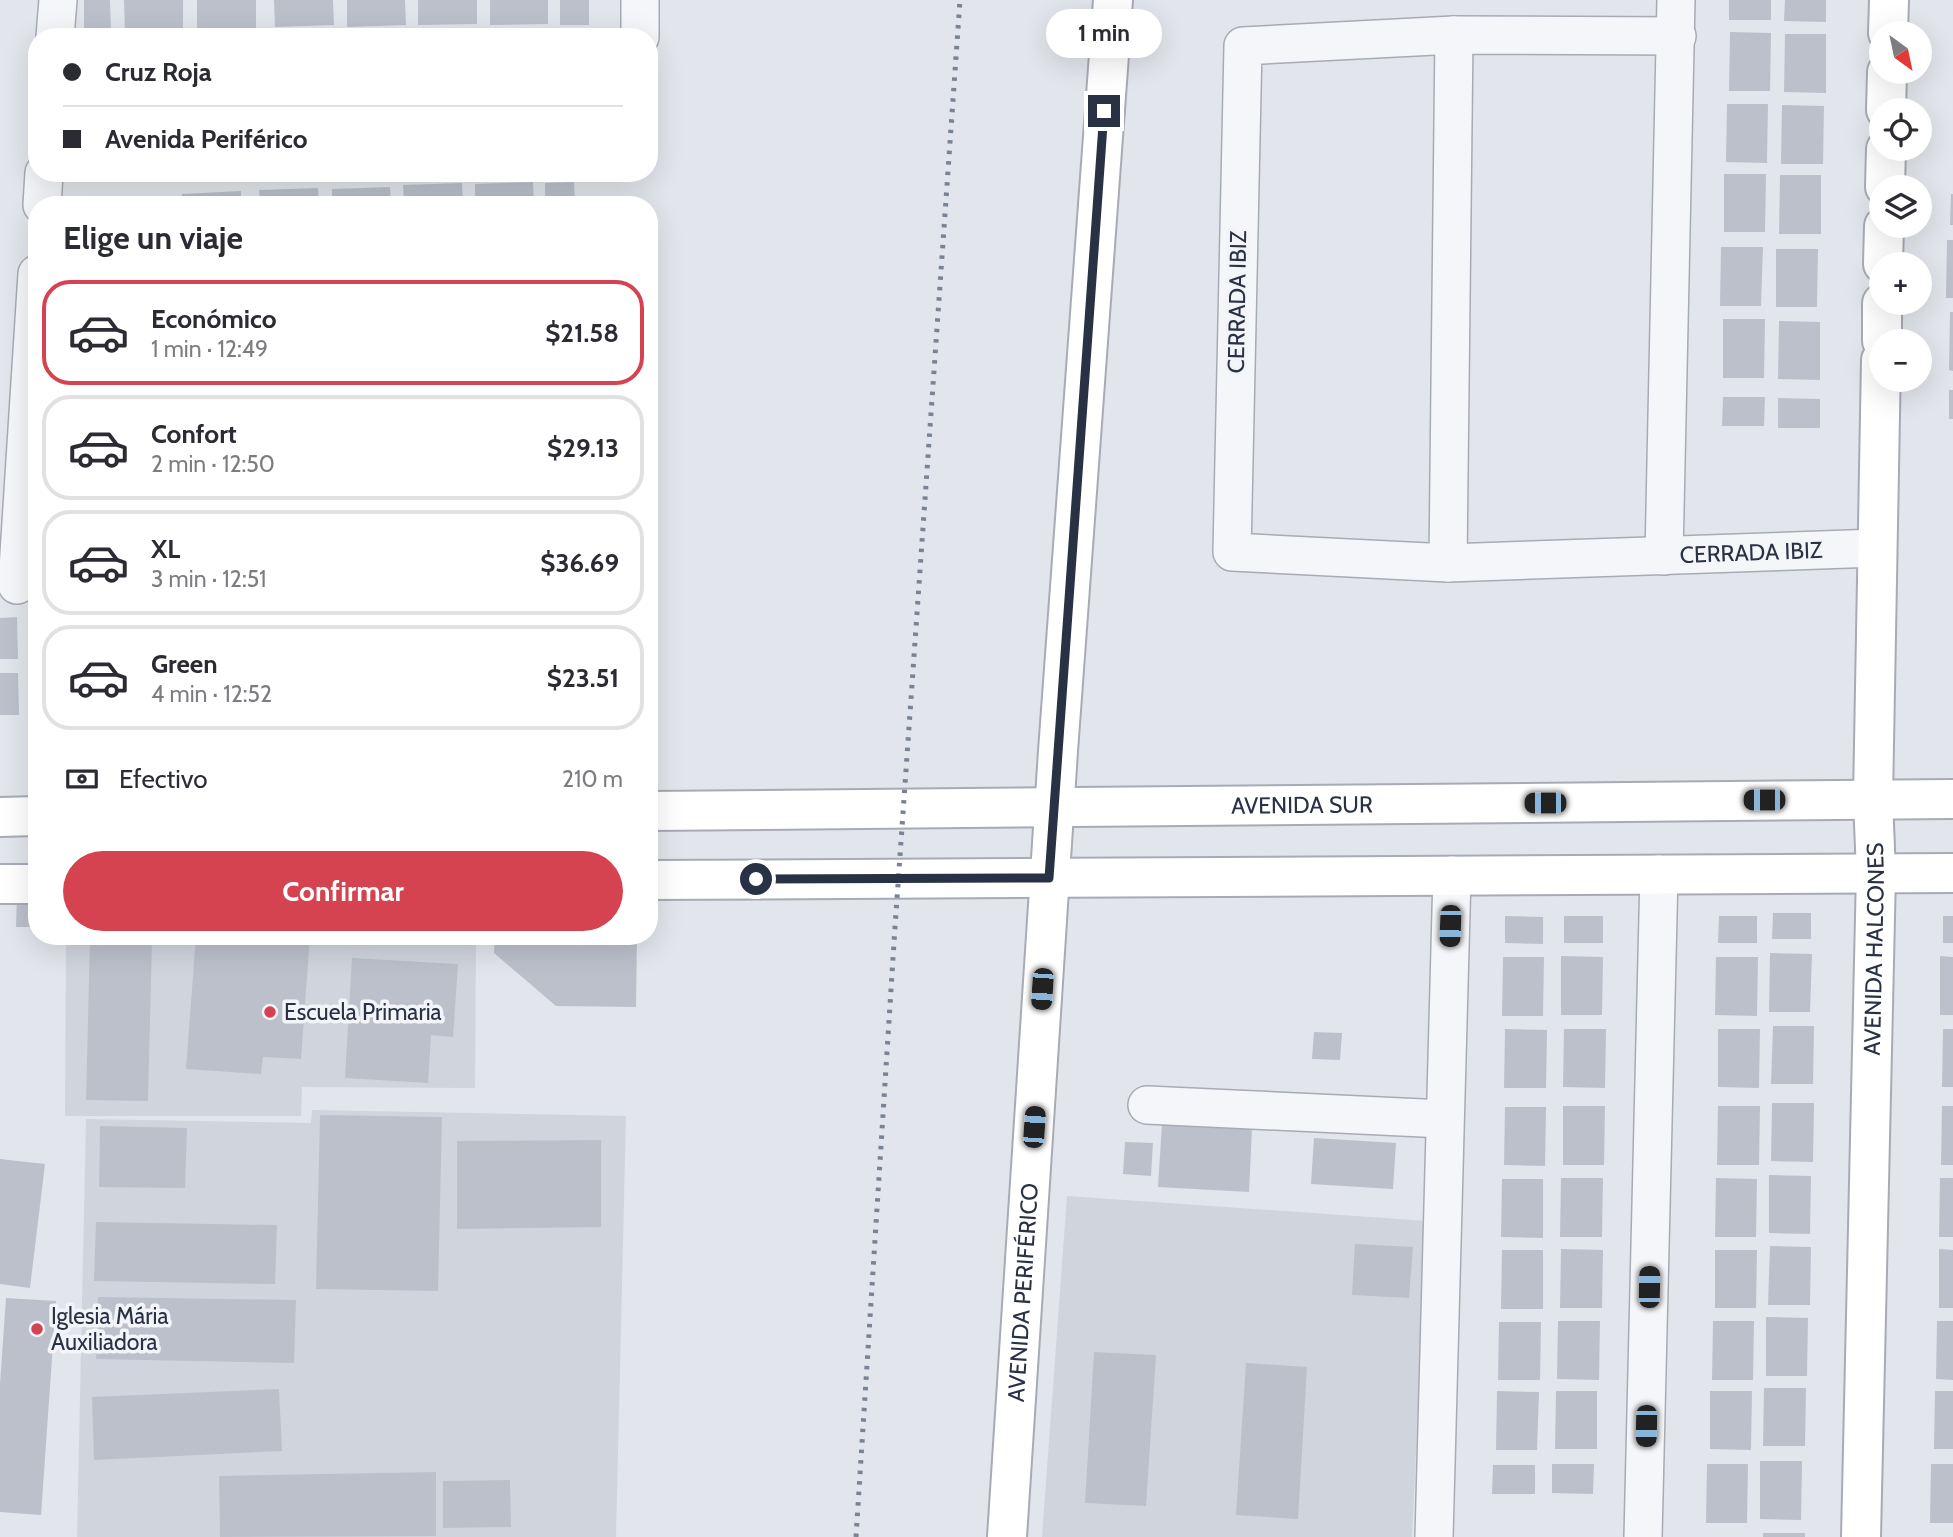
<!DOCTYPE html>
<html lang="es">
<meta charset="utf-8">
<style>
body{margin:0;font-family:Cabin,sans-serif;background:#f2f2f3;color:#2b2b33;height:100vh;display:flex;flex-direction:column;font-size:26px;white-space:nowrap}
*{box-sizing:border-box;margin:0}
p{font-size:23px;color:#7c7c81}
.icon{flex:none;width:38px;height:38px;fill:none;stroke:currentColor;stroke-width:2;stroke-linecap:round;stroke-linejoin:round}
.map{position:relative;flex:1;overflow:hidden}
.sheet{position:absolute;left:28px;top:196px;width:630px;height:749px;display:flex;flex-direction:column;background:#fff;border-radius:28px;box-shadow:0 7px 28px #0002}
.sheet>*{flex:none}
.hud{position:absolute;left:28px;top:28px;width:630px;height:154px;border-radius:28px;box-shadow:0 7px 28px #0002;display:grid;align-content:center;height:154px;padding:0 35px;background:#fff}
.needle{width:46px;rotate:147deg}
.fabs{position:absolute;left:1869px;top:21px;display:grid;gap:14px}
.fabs a{display:grid;place-items:center;width:63px;height:63px;border-radius:50%;background:#fff;box-shadow:0 7px 28px #0002;font-size:35px}
.end{position:absolute;width:32px;height:32px;margin:-16px;border:9px solid #293144;background:#fff;box-shadow:0 0 0 4px #fff}
.from{border-radius:50%}
.bubble{position:absolute;height:49px;border-radius:24px;background:#fff;box-shadow:0 7px 28px #0002;font-size:23px;font-weight:700;line-height:49px;text-align:center}
.car{position:absolute;width:21px;height:42px;margin:-21px -10px;border-radius:9px;box-shadow:0 0 5px 2px #0007;background:linear-gradient(#222 24%,#8ab4d8 0 40%,#222 0 76%,#8ab4d8 0 86%,#222 0)}
.hud b{display:flex;align-items:center;gap:24px;height:66px;font-size:26px}
.hud b+b{border-top:2px solid #e1e1e2}
.hud i{width:18px;height:18px;background:#2b2b33}
ul{padding:0;list-style:none}
li{display:flex;align-items:center;gap:21px;height:105px;margin:0 14px 10px;padding:0 21px;border:4px solid #e1e1e2;border-radius:28px}
li div{flex:1}
li b{display:block;font-size:26px}
li em{font-style:normal;font-weight:700}
li.on{border-color:#d54250}
li>.icon{width:63px;height:63px;stroke-width:1.5}
h2{padding:0 35px;font-size:32px;line-height:84px}
.pay{display:flex;align-items:center;gap:18px;height:77px;padding:0 35px;font-size:26px}
.pay p{margin-inline-start:auto}
.button{display:flex;gap:14px;margin-top:auto;padding:14px 35px}
.button a{flex:1;height:80px;border-radius:42px;background:#d54250;color:#fff;font-size:28px;font-weight:700;line-height:80px;text-align:center}
.map>svg:first-child{display:block}
.built{fill:#d0d4dd}
.building{fill:#bcc0cb}
.lines{fill:none;stroke-linecap:round;stroke-linejoin:round}
.street-casing{stroke:#a7abb6;stroke-width:40}
.secondary-casing{stroke:#a7abb6;stroke-width:42}
.street{stroke:#f5f6f9;stroke-width:37}
.secondary{stroke:#fff;stroke-width:38}
.rail{stroke:#7a8395;stroke-width:5;stroke-dasharray:3.5 7;stroke-linecap:butt}
.route{stroke:#293144;stroke-width:9}
.poi-dot{fill:#d54250;stroke:#f2f4f8;stroke-width:2.5}
.labels{text-anchor:middle;dominant-baseline:central;stroke-width:7;stroke-linejoin:round;paint-order:stroke}
.street-label{font-size:23px;fill:#293144;stroke:#f2f4f8}
.poi-label{font-size:23px;fill:#293144;stroke:#f2f4f8;text-anchor:start}
</style>
<div class="map">
<svg width="1953" height="1537" viewBox="0 0 1953 1537">
<rect width="100%" height="100%" fill="#e2e5eb"/>
<path class="built" d="M66 936H476L475 1088 302 1087 301 1116H65Z
M312 1110 626 1116 616 1537H77L86 1119 311 1123Z
M1067 1196 1427 1221 1412 1537H1042Z"/>
<path class="building" d="M84 0H110L111 31 84 32Z
M124 0H183V33L125 34Z
M197 0H256V28L197 29Z
M274 0H333L334 25 275 27Z
M347 0H405L406 25 347 27Z
M418 0H477V24L418 25Z
M490 0H548V24L490 25Z
M560 0H589V25H560Z
M1729 0H1771V20H1729Z
M1785 0H1826V22L1784 21Z
M480 32V37H421V33Z
M1730 32 1771 33 1770 91H1729Z
M551 33V37H493V34Z
M592 33V37H563V34Z
M1785 34H1826V93L1784 92Z
M1727 104H1768L1767 163 1726 162Z
M1782 105 1824 106 1823 164H1781Z
M1724 174H1766L1765 232H1724Z
M1780 175H1821V234H1779Z
M533 182 534 205H475V184Z
M574 182 575 205H545V183Z
M462 183 463 205H404L403 185Z
M390 187 391 205H332V189Z
M318 188 319 205H260L259 190Z
M241 191V205H182V194Z
M1951 194H1953V225H1950Z
M169 198V205H110V200Z
M1947 240H1953V298H1946Z
M1721 247H1763L1761 306H1720Z
M1776 249H1818L1817 307H1776Z
M1950 312H1953V371L1949 370Z
M1723 319H1765L1764 378H1723Z
M1779 321 1820 322V380L1778 379Z
M1949 390H1953V419H1949Z
M1723 397H1765L1764 426H1722Z
M1778 398 1820 399V428H1778Z
M31 614H37V655H32Z
M17 617 18 659H0V618Z
M32 669H37V711H32Z
M0 673H18L19 715H0Z
M17 892H37V927H16Z
M1773 913H1811V939H1772Z
M1505 916 1543 917V944L1505 943Z
M1564 916H1603V943H1564Z
M1719 916H1757V943H1718Z
M1943 916H1953V943H1943Z
M196 936H310L301 1059 263 1057 261 1074 186 1069Z
M495 936H637L636 1007 556 1006 494 953Z
M90 939 152 940 148 1101 86 1100Z
M1770 953 1812 954 1810 1012H1769Z
M1561 956 1603 957 1602 1015H1561Z
M1940 956 1953 957V1015H1940Z
M1503 957H1544L1543 1016H1502Z
M1716 957H1758L1757 1016 1715 1015Z
M352 958 458 964 453 1037 431 1035 428 1083 345 1078Z
M1773 1026H1814L1813 1084H1771Z
M1505 1029 1547 1030 1546 1088H1504Z
M1564 1029H1606L1605 1088 1563 1087Z
M1718 1029H1760L1759 1088 1718 1087Z
M1943 1029H1953V1087H1942Z
M1314 1032 1342 1033 1340 1060 1312 1059Z
M1772 1103H1814L1813 1162 1771 1161Z
M1563 1106H1605L1604 1165H1563Z
M1718 1106H1760L1759 1165H1717Z
M1942 1106H1953V1165H1941Z
M1505 1107H1546L1545 1166 1504 1165Z
M320 1115 442 1117 438 1291 316 1289Z
M1162 1124 1252 1129 1249 1192 1158 1187Z
M100 1126 187 1128 185 1188 99 1187Z
M1314 1138 1396 1143 1393 1189 1311 1184Z
M601 1140V1227L457 1229V1141Z
M1125 1142 1153 1143 1151 1176 1123 1174Z
M0 1159 45 1164 30 1288 0 1284Z
M1769 1175 1811 1176 1810 1234 1769 1233Z
M1561 1178H1603L1602 1237H1560Z
M1716 1178 1757 1179 1756 1237H1715Z
M1940 1178H1953V1237H1939Z
M1502 1179H1543V1238L1501 1237Z
M96 1222 277 1225 275 1284 94 1281Z
M1355 1244 1413 1247 1409 1298 1352 1295Z
M1770 1246 1811 1247 1810 1305H1768Z
M1561 1249 1603 1250 1602 1308H1560Z
M1939 1249 1953 1250V1308H1939Z
M1502 1250H1543V1309H1501Z
M1715 1250H1757L1756 1308H1715Z
M98 1297 296 1300 294 1363 96 1359Z
M6 1298 56 1301 41 1515 0 1512V1384Z
M1766 1317 1808 1318 1807 1376H1766Z
M1558 1321H1600L1599 1380 1557 1379Z
M1713 1321H1754L1753 1380H1712Z
M1937 1321H1953V1380L1936 1379Z
M1499 1322H1541L1540 1380H1498Z
M1094 1352 1156 1355 1146 1506 1085 1503Z
M1246 1363 1307 1367 1298 1519 1236 1515Z
M1764 1388H1806L1805 1446H1763Z
M279 1389 282 1451 94 1460 92 1397Z
M1497 1391 1539 1392 1537 1450H1496Z
M1556 1391H1597V1449H1555Z
M1710 1391H1752L1751 1450 1710 1449Z
M1935 1391H1953V1449H1934Z
M1760 1461H1802L1801 1520 1760 1519Z
M1552 1464H1594L1593 1494 1552 1493Z
M1707 1464H1748L1747 1523H1706Z
M1931 1464H1953V1523H1930Z
M1493 1465H1535V1494H1492Z
M436 1472V1536L220 1537 219 1476Z
M510 1480 511 1527 443 1528V1481Z
M1763 1533H1805V1537H1763Z"/>
<g class="lines">
<defs>
<g id="street">
<path id="s1" d="M1677 36 1454 35 1243 46 1232 552 1448 563 1877 548"/>
<path d="M55 37 58 0"/>
<path d="M640 37V0"/>
<path d="M42 205 44 173"/>
<path d="M1664 556 1676 0"/>
<path d="M1448 563 1454 35"/>
<path d="M17 585 37 274"/>
<path d="M1147 1105 1444 1119"/>
<path d="M1434 1537 1452 875"/>
<path d="M1643 1537 1659 874"/>
</g>
<g id="secondary">
<path d="M1888 33 1889 0"/>
<path d="M1886 110 1887 72"/>
<path d="M1885 187 1886 149"/>
<path d="M1883 264 1884 226"/>
<path d="M1882 341V303"/>
<path id="s2" d="M649 811 1953 799"/>
<path d="M0 817 37 816"/>
<path d="M649 880 1953 873"/>
<path d="M0 884H37"/>
<path id="s3" d="M1007 1537 1058 751 1113 0"/>
<path id="s4" d="M1861 1537 1876 873 1873 799 1881 360"/>
</g>
</defs>
<use href="#street" class="street-casing"/>
<use href="#secondary" class="secondary-casing"/>
<use href="#street" class="street"/>
<use href="#secondary" class="secondary"/>
<path class="rail" d="M856 1537 895 927 960 0"/>
</g>
<g class="lines">
<path class="route" d="M756 879 1049 878 1104 111"/>
</g>
<g class="poi-dot">
<circle cx="270" cy="1012" r="7"/>
<circle cx="37" cy="1329" r="7"/>
</g>
<g class="labels">
<g class="street-label">
<text transform="translate(1237 302) rotate(-89)">CERRADA IBIZ</text>
<text stroke="none"><textPath href="#s1" startOffset="1460">CERRADA IBIZ</textPath></text>
<text stroke="none"><textPath href="#s2" startOffset="653">AVENIDA SUR</textPath></text>
<text stroke="none"><textPath href="#s4" startOffset="588">AVENIDA HALCONES</textPath></text>
<text stroke="none"><textPath href="#s3" startOffset="245">AVENIDA PERIFÉRICO</textPath></text>
</g>
<g class="poi-label">
<text x="284" y="1012">Escuela Primaria</text>
<text x="51" y="1316">Iglesia Mária<tspan x="51" dy="26">Auxiliadora</tspan></text>
</g>
</g>
</svg>
<div class="fabs">
<a><svg class="needle" viewBox="-14 -14 28 28"><path d="M0-13l5 13h-10z" fill="#e53935"/><path d="M0 13l5-13h-10z" fill="#7c7c81"/></svg></a>
<a><svg class="icon" aria-label="locate" viewBox="0 0 24 24"><circle cx="12" cy="12" r="6"/><path d="M12 2v4M12 18v4M2 12h4M18 12h4"/></svg></a>
<a><svg class="icon" aria-label="layers" viewBox="0 0 24 24"><path d="M12 4l9 5-9 5-9-5zM3 14l9 5 9-5"/></svg></a>
<a>+</a>
<a>−</a>
</div>
<i class="end from" style="left:756px;top:879px"></i>
<i class="end" style="left:1104px;top:111px"></i>
<div class="bubble" style="left:1046px;top:9px;width:116px">1 min</div>
<i class="car" style="left:1764px;top:800px;rotate:270deg"></i>
<i class="car" style="left:1545px;top:803px;rotate:270deg"></i>
<i class="car" style="left:1450px;top:926px;rotate:182deg"></i>
<i class="car" style="left:1042px;top:989px;rotate:184deg"></i>
<i class="car" style="left:1034px;top:1127px;rotate:4deg"></i>
<i class="car" style="left:1649px;top:1287px;rotate:1deg"></i>
<i class="car" style="left:1646px;top:1426px;rotate:181deg"></i>
<div class="hud">
<b><i class="from"></i>Cruz Roja</b>
<b><i></i>Avenida Periférico</b>
</div>
<section class="sheet">
<h2>Elige un viaje</h2>
<ul>
<li class="on"><svg class="icon" aria-label="car" viewBox="0 0 24 24"><path d="M5 17H2v-5l4-1 3-4h7l3 4 3 1v5h-3M9 17h6M6 11h13"/><circle cx="7" cy="17" r="2"/><circle cx="17" cy="17" r="2"/></svg><div><b>Económico</b><p>1 min · 12:49</p></div><em>$21.58</em></li>
<li><svg class="icon" aria-label="car" viewBox="0 0 24 24"><path d="M5 17H2v-5l4-1 3-4h7l3 4 3 1v5h-3M9 17h6M6 11h13"/><circle cx="7" cy="17" r="2"/><circle cx="17" cy="17" r="2"/></svg><div><b>Confort</b><p>2 min · 12:50</p></div><em>$29.13</em></li>
<li><svg class="icon" aria-label="car" viewBox="0 0 24 24"><path d="M5 17H2v-5l4-1 3-4h7l3 4 3 1v5h-3M9 17h6M6 11h13"/><circle cx="7" cy="17" r="2"/><circle cx="17" cy="17" r="2"/></svg><div><b>XL</b><p>3 min · 12:51</p></div><em>$36.69</em></li>
<li><svg class="icon" aria-label="car" viewBox="0 0 24 24"><path d="M5 17H2v-5l4-1 3-4h7l3 4 3 1v5h-3M9 17h6M6 11h13"/><circle cx="7" cy="17" r="2"/><circle cx="17" cy="17" r="2"/></svg><div><b>Green</b><p>4 min · 12:52</p></div><em>$23.51</em></li>
</ul>
<div class="pay"><svg class="icon" aria-label="cash" viewBox="0 0 24 24"><path d="M3 7h18v10H3z"/><circle cx="12" cy="12" r="2"/></svg>Efectivo<p>210 m</p></div>
<div class="button"><a>Confirmar</a></div>
</section>
</div>
